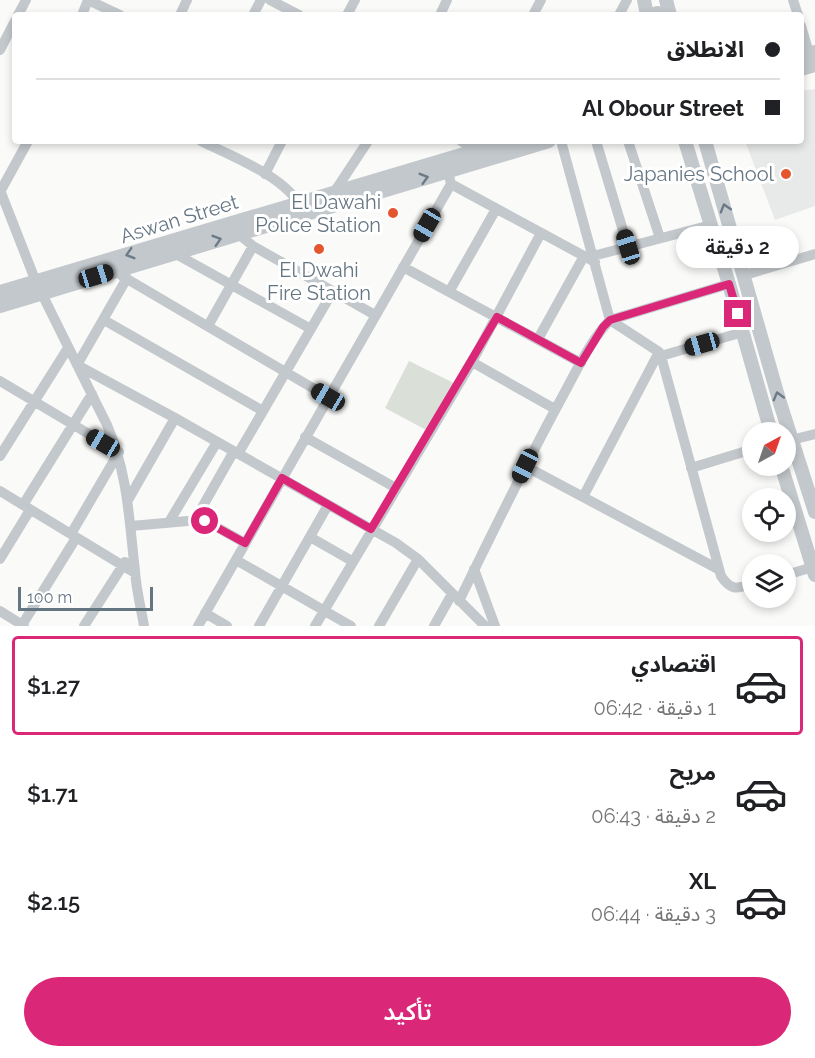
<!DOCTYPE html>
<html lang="ar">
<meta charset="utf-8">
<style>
body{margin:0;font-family:Raleway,"Noto Sans Arabic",sans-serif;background:#f2f2f2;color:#202124;direction:rtl;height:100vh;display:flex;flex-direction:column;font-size:22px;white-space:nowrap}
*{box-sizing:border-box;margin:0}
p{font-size:20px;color:#757577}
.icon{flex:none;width:33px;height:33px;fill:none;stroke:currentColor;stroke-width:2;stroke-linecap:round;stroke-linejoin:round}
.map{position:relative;height:626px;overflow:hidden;direction:ltr}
.panel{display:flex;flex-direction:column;background:#fff;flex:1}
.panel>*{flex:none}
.guide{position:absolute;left:12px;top:12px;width:792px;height:132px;border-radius:6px;box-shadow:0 3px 9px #0003;direction:rtl;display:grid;align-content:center;height:132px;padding:0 24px;background:#fff}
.needle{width:39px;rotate:40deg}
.buttons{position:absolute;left:742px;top:422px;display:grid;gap:12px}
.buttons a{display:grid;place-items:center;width:54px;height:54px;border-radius:50%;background:#fff;box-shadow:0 3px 9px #0003;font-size:30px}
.scale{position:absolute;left:18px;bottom:15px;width:135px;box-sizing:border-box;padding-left:6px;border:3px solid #657683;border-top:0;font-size:16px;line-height:21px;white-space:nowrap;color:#657683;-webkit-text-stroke:4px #fff;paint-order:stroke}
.end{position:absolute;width:27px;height:27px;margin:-14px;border:8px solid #db2777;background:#fff;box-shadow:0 0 0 3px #fff}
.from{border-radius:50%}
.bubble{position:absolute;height:42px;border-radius:21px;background:#fff;box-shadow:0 3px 9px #0003;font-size:20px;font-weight:600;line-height:42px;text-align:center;direction:rtl}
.car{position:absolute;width:18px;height:36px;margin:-18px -9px;border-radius:8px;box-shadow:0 0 4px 2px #0007;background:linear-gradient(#222 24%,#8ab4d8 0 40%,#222 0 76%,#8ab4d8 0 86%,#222 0)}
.guide b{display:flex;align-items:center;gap:21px;height:57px;font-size:22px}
.guide b+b{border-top:2px solid #e0e0e0}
.guide i{width:15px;height:15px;background:#202124}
ul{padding:10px 0 0;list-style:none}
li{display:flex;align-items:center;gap:18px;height:99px;margin:0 12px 9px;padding:0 12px;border:3px solid transparent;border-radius:6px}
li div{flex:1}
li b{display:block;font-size:22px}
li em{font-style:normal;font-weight:600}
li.on{border-color:#db2777}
li>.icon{width:54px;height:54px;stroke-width:1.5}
.action{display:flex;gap:12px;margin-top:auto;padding:12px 24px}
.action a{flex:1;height:69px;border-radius:36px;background:#db2777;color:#fff;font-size:24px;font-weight:600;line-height:69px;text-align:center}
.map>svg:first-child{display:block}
.built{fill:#e8e9e9}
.green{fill:#dadfd7}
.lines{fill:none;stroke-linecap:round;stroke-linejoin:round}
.minor{stroke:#c3c8cc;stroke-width:10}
.tertiary{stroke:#c3c8cc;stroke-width:14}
.oneway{stroke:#6a7a87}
.route{stroke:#db2777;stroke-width:8}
.poi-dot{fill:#e4572e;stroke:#fff;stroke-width:2}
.labels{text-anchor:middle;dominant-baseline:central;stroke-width:6;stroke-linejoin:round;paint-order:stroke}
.poi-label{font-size:20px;fill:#657683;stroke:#fff;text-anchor:end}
.street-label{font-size:20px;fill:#657683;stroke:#fff}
</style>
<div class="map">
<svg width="815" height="626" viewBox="0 0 815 626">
<rect width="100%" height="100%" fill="#fafaf8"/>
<path class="built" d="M815 89V206L775 220 745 141H801V91Z"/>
<path class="green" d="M409 361 458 385 430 432 385 408Z"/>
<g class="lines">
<path class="minor" d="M270 0 299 15
M793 0 798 15
M18 15 26 0
M82 15 88 0 120 15
M180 15 187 0
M253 15 261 0
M347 15 355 0
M440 15 447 0
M533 15 541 0
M619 15 627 0
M801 26 809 53
M0 50 15 21
M201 141C231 156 287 177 301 208
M461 141 476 150
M561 141 610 320 659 352 661 356 721 576C731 591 737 589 753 584
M596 141 628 247
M628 141 660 238
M265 174 282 141
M451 184 595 262
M0 190 36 282 107 425C128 474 129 519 135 571 136 589 141 608 144 626
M0 192 28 141
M333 194 368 141
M238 228 242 237 253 246 375 315
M174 253 311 329
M593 256 711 225
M403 267 581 363
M745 275 815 254
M122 276 328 397
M127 278 77 365 175 418 396 543 418 559 485 626
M449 292 496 209
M104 320 263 411
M208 326 253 246
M538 339 584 256
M661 356 743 332
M472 362 555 409
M0 381 119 452 71 534
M305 437 396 488
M791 440 815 434
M238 454 333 291
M0 456 68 348
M525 466 718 569
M691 468 753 449
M0 491 135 573
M583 497 659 352
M128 500 175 418
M23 505 92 394
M195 520 234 451
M169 522 217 442
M131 526 199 520 213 525 245 543
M310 537 352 561
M0 559 30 510
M236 560 351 626
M474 569 495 626
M786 575 813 567
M459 601C492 534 524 467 560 401 575 374 589 342 610 320L729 284
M0 611 24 626
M205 613 227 626
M22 625 76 538
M84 626 125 562
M198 626 451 184 448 171
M259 626 328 505
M315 626 472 362 541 233
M379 626 418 559
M434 626 452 594"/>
<path class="tertiary" d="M644 0 647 15
M666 0 670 15
M652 15 657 13 669 15
M801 56 815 52
M801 69 815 65
M685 141 729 284 771 432
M705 141 780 403 815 512
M0 292 508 141
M0 306 549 141
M781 465 815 575"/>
</g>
<defs><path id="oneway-chevron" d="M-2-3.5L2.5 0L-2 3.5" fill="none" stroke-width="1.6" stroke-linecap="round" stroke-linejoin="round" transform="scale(1.5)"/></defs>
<g class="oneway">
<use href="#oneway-chevron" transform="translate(424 178) rotate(-16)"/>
<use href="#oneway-chevron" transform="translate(725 208) rotate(-107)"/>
<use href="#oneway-chevron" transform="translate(217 240) rotate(-17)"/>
<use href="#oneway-chevron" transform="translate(130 254) rotate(163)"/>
<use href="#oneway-chevron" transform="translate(778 396) rotate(-105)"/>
</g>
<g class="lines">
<path class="route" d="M205 521 245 543 282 478 371 529 497 317 581 363 603 327 610 320 729 284 738 314"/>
</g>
<g class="poi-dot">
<circle cx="786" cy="174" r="6"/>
<circle cx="393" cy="213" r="6"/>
<circle cx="319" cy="249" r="6"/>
</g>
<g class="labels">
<g class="poi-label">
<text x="774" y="174">Japanies School</text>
<text x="381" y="202">El Dawahi<tspan x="381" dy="23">Police Station</tspan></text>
<text x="319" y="270" text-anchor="middle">El Dwahi<tspan x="319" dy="23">Fire Station</tspan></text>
</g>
<g class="street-label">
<text transform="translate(179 219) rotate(-17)">Aswan Street</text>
</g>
</g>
</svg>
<div class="buttons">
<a><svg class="needle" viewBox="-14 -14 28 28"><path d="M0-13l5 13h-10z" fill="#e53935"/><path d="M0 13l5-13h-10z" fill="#757577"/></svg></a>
<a><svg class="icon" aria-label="locate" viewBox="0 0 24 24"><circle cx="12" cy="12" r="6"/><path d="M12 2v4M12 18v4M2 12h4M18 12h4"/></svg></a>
<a><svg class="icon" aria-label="layers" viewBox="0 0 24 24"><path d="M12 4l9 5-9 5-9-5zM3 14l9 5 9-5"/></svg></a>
</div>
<div class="scale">100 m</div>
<i class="end from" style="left:205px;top:521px"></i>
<i class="end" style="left:738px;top:314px"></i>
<div class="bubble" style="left:676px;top:226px;width:123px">2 دقيقة</div>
<i class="car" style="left:427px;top:225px;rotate:210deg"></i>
<i class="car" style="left:628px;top:247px;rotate:343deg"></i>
<i class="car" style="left:96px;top:276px;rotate:73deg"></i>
<i class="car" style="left:702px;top:344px;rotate:254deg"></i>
<i class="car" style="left:328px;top:397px;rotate:300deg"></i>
<i class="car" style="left:103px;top:443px;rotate:300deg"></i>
<i class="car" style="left:525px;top:466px;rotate:206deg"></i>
<div class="guide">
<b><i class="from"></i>الانطلاق</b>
<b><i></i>Al Obour Street</b>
</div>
</div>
<section class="panel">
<ul>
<li class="on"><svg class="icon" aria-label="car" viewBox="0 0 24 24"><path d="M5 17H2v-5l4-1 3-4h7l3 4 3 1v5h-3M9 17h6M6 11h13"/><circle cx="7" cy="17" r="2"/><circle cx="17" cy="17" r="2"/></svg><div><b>اقتصادي</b><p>1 دقيقة · 06:42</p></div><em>$1.27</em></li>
<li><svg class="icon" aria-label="car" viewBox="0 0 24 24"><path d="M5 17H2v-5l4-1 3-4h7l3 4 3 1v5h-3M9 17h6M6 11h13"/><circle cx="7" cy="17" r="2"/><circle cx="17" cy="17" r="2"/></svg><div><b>مريح</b><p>2 دقيقة · 06:43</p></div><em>$1.71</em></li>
<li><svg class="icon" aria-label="car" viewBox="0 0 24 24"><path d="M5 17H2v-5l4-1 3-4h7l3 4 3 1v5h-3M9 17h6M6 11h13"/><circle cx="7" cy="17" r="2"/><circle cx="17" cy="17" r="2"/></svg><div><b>XL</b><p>3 دقيقة · 06:44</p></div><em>$2.15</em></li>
</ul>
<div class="action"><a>تأكيد</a></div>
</section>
